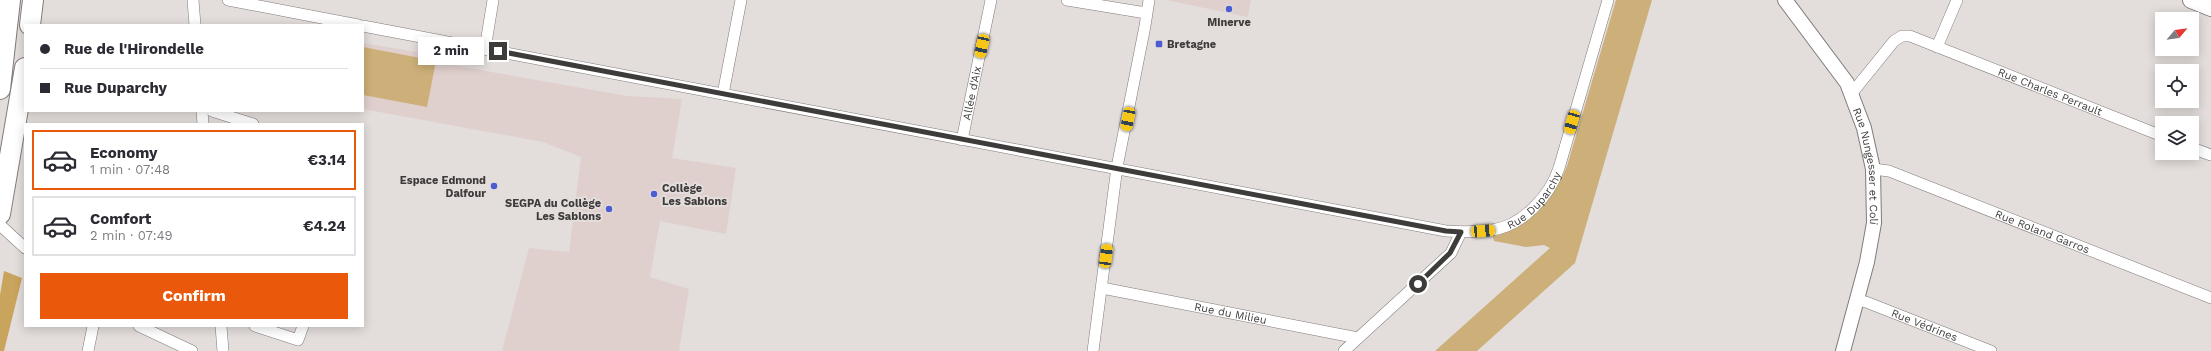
<!DOCTYPE html>
<meta charset="utf-8">
<style>
body{margin:0;font-family:"Work Sans",sans-serif;background:#f2f2f3;color:#2b2b33;height:100vh;display:flex;flex-direction:column;font-size:15px;white-space:nowrap}
*{box-sizing:border-box;margin:0}
p{font-size:13px;color:#7c7c81}
.icon{flex:none;width:22px;height:22px;fill:none;stroke:currentColor;stroke-width:2;stroke-linecap:round;stroke-linejoin:round}
.map{position:relative;flex:1;overflow:hidden}
.side{position:absolute;left:24px;top:123px;width:340px;height:204px;display:flex;flex-direction:column;background:#fff;border-radius:0px;box-shadow:0 2px 10px #0003}
.side>*{flex:none}
.top-card{position:absolute;left:24px;top:24px;width:340px;height:88px;border-radius:0px;box-shadow:0 2px 10px #0003;display:grid;align-content:center;height:88px;padding:0 16px;background:#fff}
.needle{width:26px;rotate:61deg}
.tools{position:absolute;left:2155px;top:12px;display:grid;gap:8px}
.tools a{display:grid;place-items:center;width:44px;height:44px;border-radius:0px;background:#fff;box-shadow:0 2px 10px #0003;font-size:20px}
.end{position:absolute;width:18px;height:18px;margin:-9px;border:5px solid #3e3b3b;background:#fff;box-shadow:0 0 0 2px #fff}
.from{border-radius:50%}
.bubble{position:absolute;height:28px;border-radius:0px;background:#fff;box-shadow:0 2px 10px #0003;font-size:13px;font-weight:700;line-height:28px;text-align:center}
.car{position:absolute;width:12px;height:24px;margin:-12px -6px;border-radius:5px;box-shadow:0 0 3px 1px #0007;background:linear-gradient(#f5c518 24%,#345 0 40%,#f5c518 0 76%,#345 0 86%,#f5c518 0)}
.top-card b{display:flex;align-items:center;gap:14px;height:38px;font-size:15px}
.top-card b+b{border-top:1px solid #e1e1e2}
.top-card i{width:10px;height:10px;background:#2b2b33}
ul{padding:7px 0 0;list-style:none}
li{display:flex;align-items:center;gap:12px;height:60px;margin:0 8px 6px;padding:0 8px;border:2px solid #e1e1e2;border-radius:0px}
li div{flex:1}
li b{display:block;font-size:15px}
li em{font-style:normal;font-weight:700}
li.current{border-color:#ea580c}
li>.icon{width:36px;height:36px;stroke-width:1.5}
.action{display:flex;gap:8px;margin-top:auto;padding:8px 16px}
.action a{flex:1;height:46px;border-radius:0px;background:#ea580c;color:#fff;font-size:16px;font-weight:700;line-height:46px;text-align:center}
.map>svg:first-child{display:block}
.built{fill:#e0d0cd}
.green{fill:#cdb079}
.forest{fill:#c9a45d}
.lines{fill:none;stroke-linecap:round;stroke-linejoin:round}
.minor-casing{stroke:#817b79;stroke-width:12}
.tertiary-casing{stroke:#817b79;stroke-width:16}
.secondary-casing{stroke:#817b79;stroke-width:18}
.motorway-casing{stroke:#817b79;stroke-width:22}
.minor{stroke:#fff;stroke-width:11}
.tertiary{stroke:#fff;stroke-width:14}
.secondary{stroke:#fff;stroke-width:16}
.motorway{stroke:#fff;stroke-width:20}
.route{stroke:#3e3b3b;stroke-width:5}
.poi-dot{fill:#4c5dd2;stroke:#e3dddb;stroke-width:1.5}
.labels{text-anchor:middle;dominant-baseline:central;stroke-width:4;stroke-linejoin:round;paint-order:stroke}
.poi-label{font-size:11px;font-weight:bold;fill:#3e3b3b;stroke:#e3dddb;text-anchor:start}
.street-label{font-size:11px;fill:#3e3b3b;stroke:#e3dddb}
</style>
<div class="map">
<svg width="2211" height="351" viewBox="0 0 2211 351">
<rect width="100%" height="100%" fill="#e3dddb"/>
<path class="built" d="M1166 0H1251L1248 17Z
M363 43 441 56 447 64 503 74 627 96 682 99 672 158 736 168 726 234 660 221 650 277 689 289 679 351H502L529 248 569 252 581 157 543 142 363 109Z"/>
<path class="green" d="M1616 0H1652L1575 263 1477 351H1435L1550 248 1544 245 1526 247 1494 241 1493 237C1529 224 1553 202 1567 166Z
M363 47 436 61 427 107 363 95Z"/>
<path class="forest" d="M4 271 22 278 4 351H0V295Z"/>
<g class="lines">
<defs>
<g id="minor">
<path d="M193 0 195 25"/>
<path d="M228 0 358 25"/>
<path d="M1067 0 1146 13"/>
<path id="s1" d="M363 26 1446 231C1461 232 1477 232 1492 230 1522 226 1550 196 1559 168L1608 0"/>
<path d="M1937 47 1957 0"/>
<path d="M485 49 493 0"/>
<path id="s2" d="M1852 93 1894 41 1902 36H1910L2162 136"/>
<path d="M723 94 741 0"/>
<path d="M202 111 203 124"/>
<path d="M212 111 253 124"/>
<path id="s3" d="M962 140 991 0"/>
<path d="M2192 148 2211 155"/>
<path id="s4" d="M1873 169 1889 171 2211 298"/>
<path d="M0 225 25 248"/>
<path id="s5" d="M1102 288 1358 338"/>
<path id="s6" d="M1857 300 1866 302 1991 351"/>
<path d="M139 326 192 351"/>
<path d="M221 326 223 351"/>
<path d="M255 326 298 340 303 326"/>
<path d="M88 351 93 326"/>
<path d="M1093 351 1117 167 1145 26 1149 0"/>
<path d="M1344 351 1451 253 1461 232"/>
</g>
<g id="tertiary">
<path id="s7" d="M1785 0 1847 83 1864 128 1873 169 1874 223 1867 262 1843 351"/>
</g>
<path id="secondary" d="M2191 0 2211 8"/>
<path id="motorway" d="M30 25 33 0
M0 89 10 0
M0 214 25 68"/>
</defs>
<use href="#minor" class="minor-casing"/>
<use href="#tertiary" class="tertiary-casing"/>
<use href="#secondary" class="secondary-casing"/>
<use href="#motorway" class="motorway-casing"/>
<use href="#minor" class="minor"/>
<use href="#tertiary" class="tertiary"/>
<use href="#secondary" class="secondary"/>
<use href="#motorway" class="motorway"/>
</g>
<g class="lines">
<path class="route" d="M498 51 1446 231 1461 232 1450 253 1418 284"/>
</g>
<g class="poi-dot">
<circle cx="1229" cy="9" r="4"/>
<rect x="1155" y="40" width="8" height="8" rx="2"/>
<circle cx="494" cy="186" r="4"/>
<circle cx="654" cy="194" r="4"/>
<circle cx="609" cy="209" r="4"/>
</g>
<g class="labels">
<g class="poi-label">
<text x="1229" y="22" text-anchor="middle">Minerve</text>
<text x="1167" y="44">Bretagne</text>
<text x="486" y="180" text-anchor="end">Espace Edmond<tspan x="486" dy="13">Dalfour</tspan></text>
<text x="662" y="188">Collège<tspan x="662" dy="13">Les Sablons</tspan></text>
<text x="601" y="203" text-anchor="end">SEGPA du Collège<tspan x="601" dy="13">Les Sablons</tspan></text>
</g>
<g class="street-label">
<text stroke="none"><textPath href="#s2" startOffset="235">Rue Charles Perrault</textPath></text>
<text stroke="none"><textPath href="#s3" startOffset="48">Allée d'Aix</textPath></text>
<text stroke="none"><textPath href="#s7" startOffset="190">Rue Nungesser et Coli</textPath></text>
<text stroke="none"><textPath href="#s1" startOffset="1202">Rue Duparchy</textPath></text>
<text stroke="none"><textPath href="#s4" startOffset="181">Rue Roland Garros</textPath></text>
<text stroke="none"><textPath href="#s5" startOffset="131">Rue du Milieu</textPath></text>
<text stroke="none"><textPath href="#s6" startOffset="72">Rue Védrines</textPath></text>
</g>
</g>
</svg>
<div class="tools">
<a><svg class="needle" viewBox="-14 -14 28 28"><path d="M0-13l5 13h-10z" fill="#e53935"/><path d="M0 13l5-13h-10z" fill="#7c7c81"/></svg></a>
<a><svg class="icon" aria-label="locate" viewBox="0 0 24 24"><circle cx="12" cy="12" r="6"/><path d="M12 2v4M12 18v4M2 12h4M18 12h4"/></svg></a>
<a><svg class="icon" aria-label="layers" viewBox="0 0 24 24"><path d="M12 4l9 5-9 5-9-5zM3 14l9 5 9-5"/></svg></a>
</div>
<i class="end from" style="left:1418px;top:284px"></i>
<i class="end" style="left:498px;top:51px"></i>
<div class="bubble" style="left:418px;top:37px;width:66px">2 min</div>
<i class="car" style="left:982px;top:46px;rotate:192deg"></i>
<i class="car" style="left:1128px;top:119px;rotate:191deg"></i>
<i class="car" style="left:1572px;top:122px;rotate:196deg"></i>
<i class="car" style="left:1483px;top:231px;rotate:86deg"></i>
<i class="car" style="left:1106px;top:256px;rotate:7deg"></i>
<div class="top-card">
<b><i class="from"></i>Rue de l'Hirondelle</b>
<b><i></i>Rue Duparchy</b>
</div>
<section class="side">
<ul>
<li class="current"><svg class="icon" aria-label="car" viewBox="0 0 24 24"><path d="M5 17H2v-5l4-1 3-4h7l3 4 3 1v5h-3M9 17h6M6 11h13"/><circle cx="7" cy="17" r="2"/><circle cx="17" cy="17" r="2"/></svg><div><b>Economy</b><p>1 min · 07:48</p></div><em>€3.14</em></li>
<li><svg class="icon" aria-label="car" viewBox="0 0 24 24"><path d="M5 17H2v-5l4-1 3-4h7l3 4 3 1v5h-3M9 17h6M6 11h13"/><circle cx="7" cy="17" r="2"/><circle cx="17" cy="17" r="2"/></svg><div><b>Comfort</b><p>2 min · 07:49</p></div><em>€4.24</em></li>
</ul>
<div class="action"><a>Confirm</a></div>
</section>
</div>
